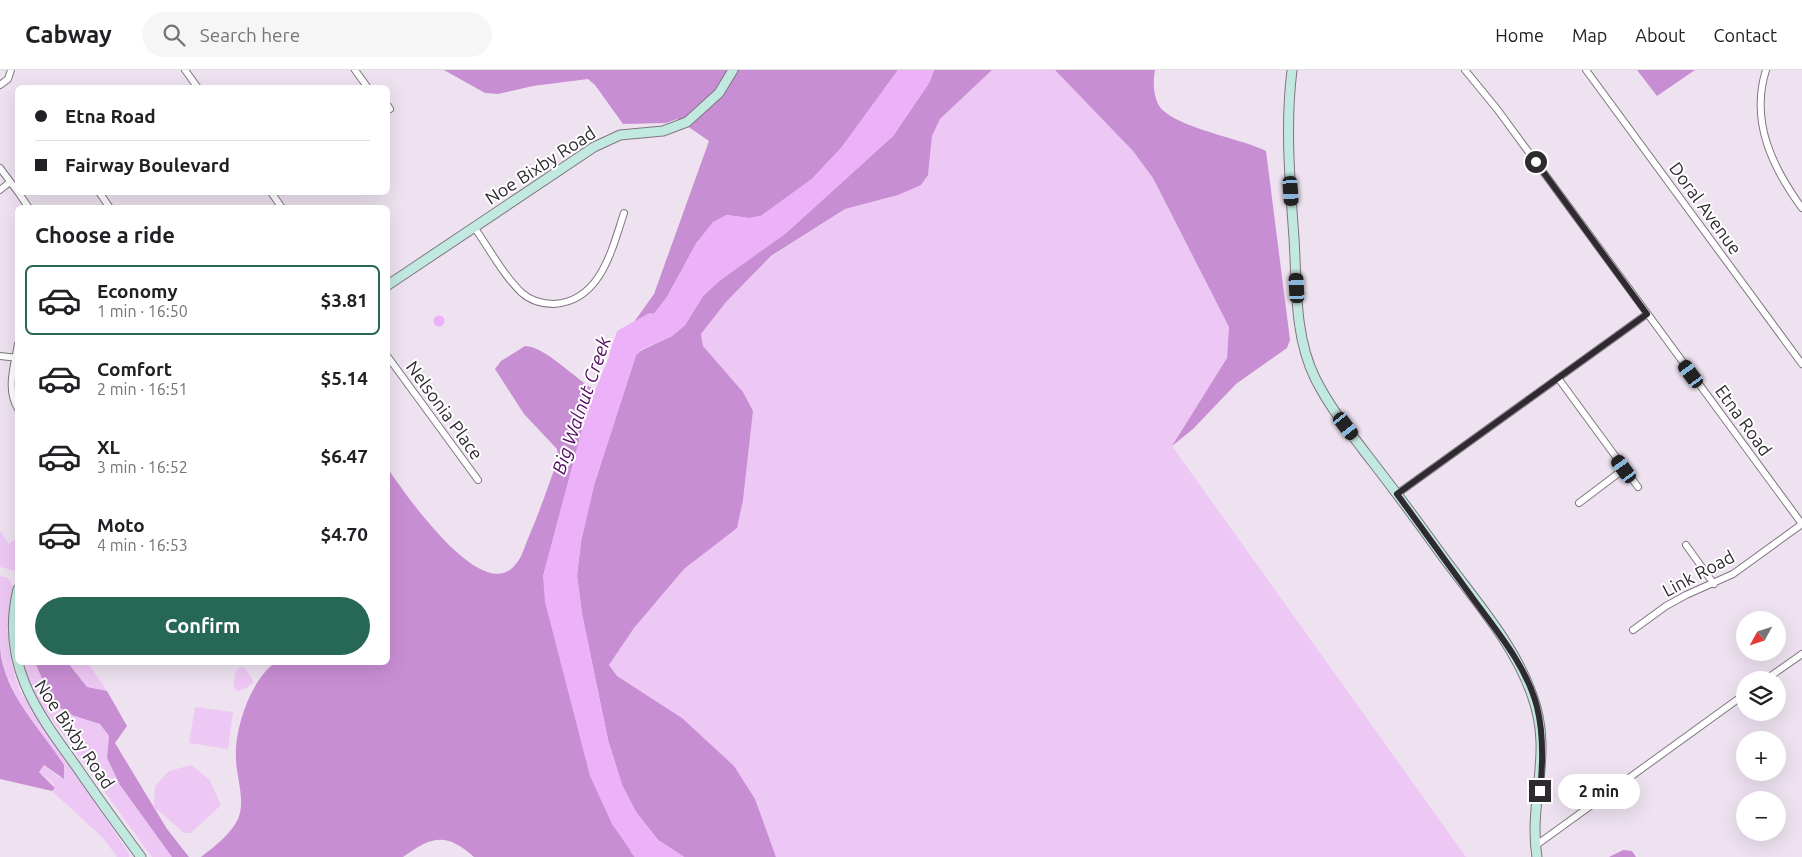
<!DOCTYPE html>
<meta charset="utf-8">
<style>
body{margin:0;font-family:Ubuntu,sans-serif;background:#f6f6f6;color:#202124;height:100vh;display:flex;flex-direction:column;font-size:19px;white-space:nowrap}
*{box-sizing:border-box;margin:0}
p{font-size:16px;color:#757577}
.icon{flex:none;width:28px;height:28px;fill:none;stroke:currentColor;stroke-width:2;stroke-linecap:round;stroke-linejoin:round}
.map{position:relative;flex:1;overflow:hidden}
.drawer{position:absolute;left:15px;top:135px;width:375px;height:460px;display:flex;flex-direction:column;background:#fff;border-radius:8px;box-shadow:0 5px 20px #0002}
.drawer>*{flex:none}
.guide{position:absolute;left:15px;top:15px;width:375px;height:110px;border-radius:8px;box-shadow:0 5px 20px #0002;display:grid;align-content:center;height:110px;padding:0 20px;background:#fff}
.needle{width:32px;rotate:230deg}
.controls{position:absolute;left:1736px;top:541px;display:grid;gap:10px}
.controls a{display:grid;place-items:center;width:50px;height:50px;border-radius:50%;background:#fff;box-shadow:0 5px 20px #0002;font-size:25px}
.end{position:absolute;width:22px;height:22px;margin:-11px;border:6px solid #2e2a2f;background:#fff;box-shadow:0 0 0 2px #fff}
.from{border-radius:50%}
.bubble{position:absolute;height:35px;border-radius:18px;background:#fff;box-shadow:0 5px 20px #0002;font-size:16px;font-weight:700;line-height:35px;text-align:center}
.car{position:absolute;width:15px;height:30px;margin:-15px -8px;border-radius:6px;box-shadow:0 0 4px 1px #0007;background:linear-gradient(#222 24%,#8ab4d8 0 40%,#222 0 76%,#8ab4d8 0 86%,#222 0)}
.guide b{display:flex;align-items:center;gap:18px;height:48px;font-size:19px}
.guide b+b{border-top:1px solid #e0e0e0}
.guide i{width:12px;height:12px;background:#202124}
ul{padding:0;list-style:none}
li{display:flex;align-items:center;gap:15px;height:70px;margin:0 10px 8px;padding:0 10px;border:2px solid transparent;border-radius:8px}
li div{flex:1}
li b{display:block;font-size:19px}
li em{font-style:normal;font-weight:700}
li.current{border-color:#266756}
li>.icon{width:45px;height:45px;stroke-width:1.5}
h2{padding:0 20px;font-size:22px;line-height:60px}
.primary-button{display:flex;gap:10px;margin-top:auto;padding:10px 20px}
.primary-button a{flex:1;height:58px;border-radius:30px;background:#266756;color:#fff;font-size:20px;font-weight:700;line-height:58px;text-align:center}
header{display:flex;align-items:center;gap:30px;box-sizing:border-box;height:70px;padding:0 25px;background:#fff;border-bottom:1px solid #e0e0e0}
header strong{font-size:24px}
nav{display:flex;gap:28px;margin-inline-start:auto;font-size:18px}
.search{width:350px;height:45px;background:#f6f6f6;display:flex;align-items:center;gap:12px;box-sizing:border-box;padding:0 18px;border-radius:28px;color:#757577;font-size:19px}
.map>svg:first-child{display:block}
.green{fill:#eec8f5}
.forest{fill:#c88ed3}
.water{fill:#edb1f9}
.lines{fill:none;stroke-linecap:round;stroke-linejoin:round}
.river{stroke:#edb1f9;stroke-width:12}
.street-casing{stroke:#807682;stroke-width:8}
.secondary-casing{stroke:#807682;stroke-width:11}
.street{stroke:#fff;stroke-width:6}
.secondary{stroke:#c2e9e0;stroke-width:9}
.route{stroke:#2e2a2f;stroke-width:6}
.labels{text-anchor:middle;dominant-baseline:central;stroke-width:4;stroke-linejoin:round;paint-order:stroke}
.street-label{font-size:18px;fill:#2e2a2f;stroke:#fff}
.water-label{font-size:19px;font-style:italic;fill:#560b63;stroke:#fff}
</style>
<header>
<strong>Cabway</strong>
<div class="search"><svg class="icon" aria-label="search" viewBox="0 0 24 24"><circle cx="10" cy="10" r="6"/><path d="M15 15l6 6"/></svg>Search here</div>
<nav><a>Home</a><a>Map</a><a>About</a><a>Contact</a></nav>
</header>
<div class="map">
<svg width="1802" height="787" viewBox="0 0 1802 787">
<rect width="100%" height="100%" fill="#eee2f0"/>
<path class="green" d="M992 0H1055L1133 81 1153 108 1229 257 1227 288 1172 376 1466 787H776L755 729 682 648 617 606 609 595 634 558 684 499 737 457 743 430 753 341 743 322 703 276 701 264 726 232 771 187 845 139 898 125 928 105 932 66 940 49Z
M0 461 9 474 17 468 16 501 0 497Z
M0 506 8 508C16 516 10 529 9 539 5 567 10 594 20 621L129 783V787H117L103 768 52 721 55 718 52 712 39 702 44 695 60 708 53 679 23 640 5 602 0 578Z
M21 593H35L52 630 100 654 109 666 107 688 120 715 172 787H152L39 632 31 620Z
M68 593H88L107 621 87 617Z
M240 597 246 599 254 612 245 619 237 621 233 616 236 601Z
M195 637 233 642 228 679 189 673Z
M191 695 209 709 221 735 191 763H184L154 737 155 716 169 701Z"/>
<path class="forest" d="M444 0H898L842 77 812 109 761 146 749 148 726 145 697 172 667 227 653 245 624 266 654 224 709 71 677 49 666 53 623 54 595 15 588 9 533 16 498 24 485 23Z
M934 0H992L940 49 932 66 928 105 921 115 898 125 845 139 771 186 726 232 701 264 703 276 743 322 753 341 743 430 737 458 684 499 634 558 609 595 617 606 682 648 734 696 755 729 776 787H684L658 770 636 742 622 715 608 670 582 544 577 506 581 471 594 415 636 285 642 280 672 266 685 255 703 226 719 211 786 163 893 66 929 13Z
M1055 0H1155C1153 11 1153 23 1158 34 1170 57 1241 68 1266 81L1290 270 1287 278 1236 314 1193 359 1172 376 1227 288 1229 257 1153 108 1133 81Z
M1637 0H1695L1657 26Z
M525 276C545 276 576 310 595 320L589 334 543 507 631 782 635 787H474C446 762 432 766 403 787H201C214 777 231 764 238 749 246 731 236 706 236 688 234 659 251 609 276 592H388V399C404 422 482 536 515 495 521 489 524 479 527 471 539 444 548 416 558 389L557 379 524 344 495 299 501 291Z
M0 578C4 624 40 658 64 695V709L44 695 39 702 55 718 52 721 0 709Z
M35 593H68L87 617 107 621 127 656 115 673 167 759 189 787H172L120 715 107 688 109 666 100 654 72 645 59 637 52 630Z
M1623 780 1632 781 1636 787H1609Z"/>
<path class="water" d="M898 0H934L929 13 893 66 786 163 719 211 703 226 685 255 672 266 642 279 636 285 594 415 581 471 577 506 582 544 608 670 622 715 636 742 658 770 684 787H635L612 754 590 706 545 532 543 506 589 334 612 280 624 266 653 245 667 227 697 172 713 152 726 145 749 148 761 146 812 109 842 77Z
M433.5 251a5.5 5.5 0 1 1 11 0a5.5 5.5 0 1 1-11 0Z"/>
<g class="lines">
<path class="river" d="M615 286 622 265 651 249"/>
<defs>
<path id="street" d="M185 0 198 18
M355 0 368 18
M1465 0 1497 39 1802 454
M1586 0 1802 294
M1766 0C1750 51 1772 97 1802 138
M0 15 8 9 11 0
M388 36 390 39
M0 98 18 122
M0 120 10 112
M18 122 29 138
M99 122 110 138
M271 122 282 138
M474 157C489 178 503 205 522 223 531 231 542 234 554 234 601 231 612 179 624 143
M18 274C14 297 6 319 18 339
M0 286 18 288
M388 287 478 410
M1558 308 1638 417
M1397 424 1647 244
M1579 433 1624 399
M1686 475 1714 514
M1633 560 1666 536 1686 525 1733 504 1802 454
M1765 610 1802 584
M1535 776 1745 624"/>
<path id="secondary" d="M1292 0C1285 56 1290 112 1294 168 1297 215 1294 265 1315 308 1330 338 1351 364 1371 390 1395 421 1418 452 1441 484 1473 528 1514 573 1532 625 1554 684 1528 730 1537 787
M388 215 594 77 620 65 663 61 687 52 719 23 733 0
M18 519C0 593 36 641 76 696 97 727 119 757 141 787"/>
</defs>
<use href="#street" class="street-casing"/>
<use href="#secondary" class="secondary-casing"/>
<use href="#street" class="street"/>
<use href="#secondary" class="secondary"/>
</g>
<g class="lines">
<path class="route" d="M1536 92 1647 244 1397 424C1421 457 1445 490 1469 523 1494 558 1526 594 1537 637 1544 665 1543 693 1540 721"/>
</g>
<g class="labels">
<g class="street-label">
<text transform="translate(540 95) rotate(-33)">Noe Bixby Road</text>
<text transform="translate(1706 138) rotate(54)">Doral Avenue</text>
<text transform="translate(445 340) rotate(54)">Nelsonia Place</text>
<text transform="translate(1744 350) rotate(54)">Etna Road</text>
<text transform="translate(1698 503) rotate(-28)">Link Road</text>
<text transform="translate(75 664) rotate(56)">Noe Bixby Road</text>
</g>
<g class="water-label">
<text transform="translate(581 335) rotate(-71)">Big Walnut Creek</text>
</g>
</g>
</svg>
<div class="controls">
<a><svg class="needle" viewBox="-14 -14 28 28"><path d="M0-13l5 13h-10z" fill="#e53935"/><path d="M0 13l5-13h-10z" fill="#757577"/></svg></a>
<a><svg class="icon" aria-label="layers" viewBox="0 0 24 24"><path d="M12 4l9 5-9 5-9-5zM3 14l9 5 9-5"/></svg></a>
<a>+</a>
<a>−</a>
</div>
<i class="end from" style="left:1536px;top:92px"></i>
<i class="end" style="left:1540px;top:721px"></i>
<div class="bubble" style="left:1558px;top:704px;width:82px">2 min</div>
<i class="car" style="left:1291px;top:121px;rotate:176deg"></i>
<i class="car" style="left:1297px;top:218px;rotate:357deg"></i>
<i class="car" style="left:1691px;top:304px;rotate:324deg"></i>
<i class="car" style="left:1346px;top:356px;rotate:143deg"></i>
<i class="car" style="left:1624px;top:399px;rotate:324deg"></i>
<div class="guide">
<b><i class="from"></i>Etna Road</b>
<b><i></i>Fairway Boulevard</b>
</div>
<section class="drawer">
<h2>Choose a ride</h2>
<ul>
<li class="current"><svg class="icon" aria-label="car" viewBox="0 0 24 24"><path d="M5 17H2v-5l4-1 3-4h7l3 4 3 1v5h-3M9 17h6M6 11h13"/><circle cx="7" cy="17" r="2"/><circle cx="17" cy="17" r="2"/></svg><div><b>Economy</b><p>1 min · 16:50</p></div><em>$3.81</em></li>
<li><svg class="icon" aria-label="car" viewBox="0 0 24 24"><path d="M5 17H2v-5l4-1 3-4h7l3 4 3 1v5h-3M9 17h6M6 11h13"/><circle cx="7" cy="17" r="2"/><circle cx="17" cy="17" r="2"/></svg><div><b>Comfort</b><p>2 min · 16:51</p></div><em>$5.14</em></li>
<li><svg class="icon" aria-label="car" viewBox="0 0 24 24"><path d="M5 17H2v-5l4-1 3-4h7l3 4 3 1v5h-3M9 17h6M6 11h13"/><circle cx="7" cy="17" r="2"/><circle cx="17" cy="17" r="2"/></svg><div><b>XL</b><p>3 min · 16:52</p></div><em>$6.47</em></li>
<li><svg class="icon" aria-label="car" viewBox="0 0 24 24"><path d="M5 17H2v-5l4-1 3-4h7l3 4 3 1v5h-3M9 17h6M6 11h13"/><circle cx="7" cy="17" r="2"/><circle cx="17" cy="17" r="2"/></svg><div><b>Moto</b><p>4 min · 16:53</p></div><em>$4.70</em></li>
</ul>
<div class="primary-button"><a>Confirm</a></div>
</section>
</div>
